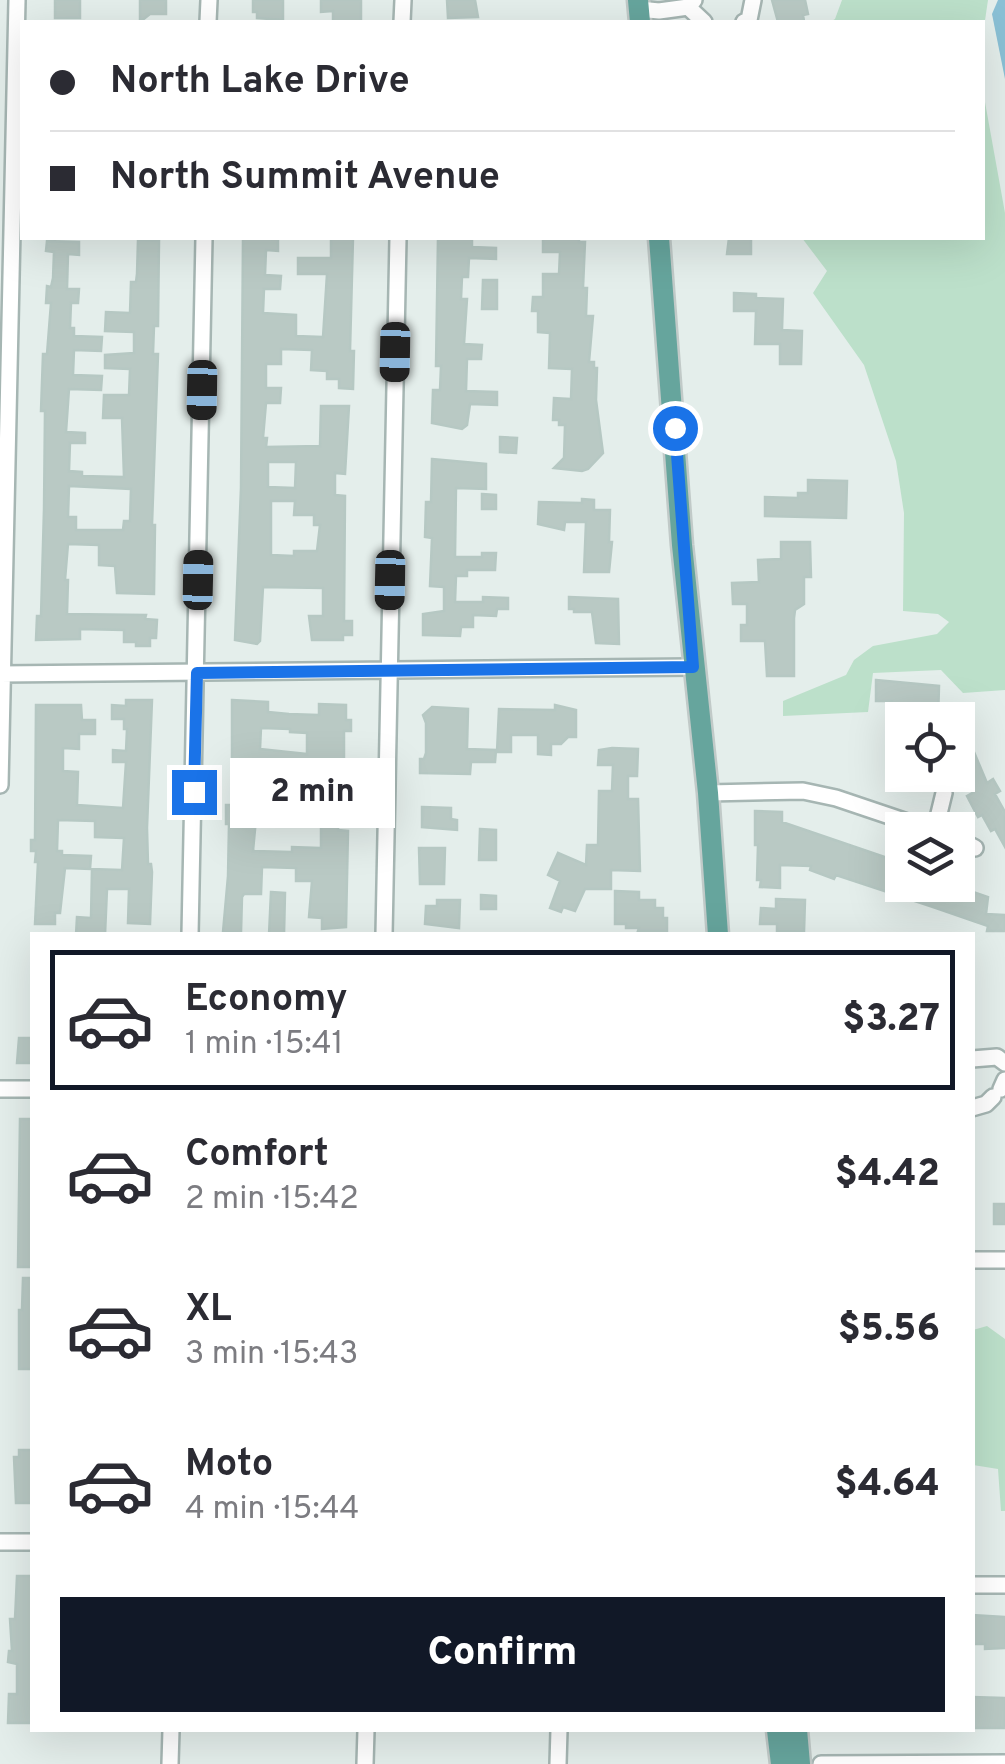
<!DOCTYPE html>
<meta charset="utf-8">
<style>
body{margin:0;font-family:Overpass,sans-serif;background:#f2f2f3;color:#2b2b33;height:100vh;display:flex;flex-direction:column;font-size:38px;white-space:nowrap}
*{box-sizing:border-box;margin:0}
p{font-size:32px;color:#7c7c81}
.icon{flex:none;width:55px;height:55px;fill:none;stroke:currentColor;stroke-width:2;stroke-linecap:round;stroke-linejoin:round}
.map{position:relative;flex:1;overflow:hidden}
.drawer{position:absolute;left:30px;top:932px;width:945px;height:800px;display:flex;flex-direction:column;background:#fff;border-radius:0px;box-shadow:0 10px 40px #0002}
.drawer>*{flex:none}
.top-card{position:absolute;left:20px;top:20px;width:965px;height:220px;border-radius:0px;box-shadow:0 10px 40px #0002;display:grid;align-content:center;height:220px;padding:0 30px;background:#fff}
.controls{position:absolute;left:885px;top:702px;display:grid;gap:20px}
.controls a{display:grid;place-items:center;width:90px;height:90px;border-radius:0px;background:#fff;box-shadow:0 10px 40px #0002;font-size:50px}
.end{position:absolute;width:45px;height:45px;margin:-22px;border:12px solid #1a73e8;background:#fff;box-shadow:0 0 0 5px #fff}
.from{border-radius:50%}
.bubble{position:absolute;height:70px;border-radius:0px;background:#fff;box-shadow:0 10px 40px #0002;font-size:32px;font-weight:800;line-height:70px;text-align:center}
.car{position:absolute;width:30px;height:60px;margin:-30px -15px;border-radius:12px;box-shadow:0 0 8px 2px #0007;background:linear-gradient(#222 24%,#8ab4d8 0 40%,#222 0 76%,#8ab4d8 0 86%,#222 0)}
.top-card b{display:flex;align-items:center;gap:35px;height:95px;font-size:38px}
.top-card b+b{border-top:2px solid #e1e1e2}
.top-card i{width:25px;height:25px;background:#2b2b33}
ul{padding:18px 0 0;list-style:none}
li{display:flex;align-items:center;gap:30px;height:140px;margin:0 20px 15px;padding:0 10px;border:5px solid transparent;border-radius:0px}
li div{flex:1}
li b{display:block;font-size:38px}
li em{font-style:normal;font-weight:800}
li.active{border-color:#111827}
li>.icon{width:90px;height:90px;stroke-width:1.5}
.action{display:flex;gap:20px;margin-top:auto;padding:20px 30px}
.action a{flex:1;height:115px;border-radius:0px;background:#111827;color:#fff;font-size:40px;font-weight:800;line-height:115px;text-align:center}
.map>svg:first-child{display:block}
.green{fill:#bce0ca}
.water{fill:#8ac0d5}
.building{fill:#b9c9c4;stroke:#b6c8c3;stroke-width:2.5;fill-rule:evenodd}
.lines{fill:none;stroke-linecap:round;stroke-linejoin:round}
.minor-casing{stroke:#a6b6b3;stroke-width:20}
.major-casing{stroke:#c1cac8;stroke-width:25}
.minor{stroke:#fff;stroke-width:15}
.major{stroke:#66a59d;stroke-width:20}
.route{stroke:#1a73e8;stroke-width:12}
</style>
<div class="map">
<svg width="1005" height="1764" viewBox="0 0 1005 1764">
<rect width="100%" height="100%" fill="#e4eeeb"/>
<path class="green" d="M842 0H988L983 34 982 22H830L835 19Z
M983 91 1005 213V690L963 693 941 670 873 673 868 712 783 716V701L846 675 854 660 873 646 937 634 949 622 938 614 903 611 904 513 896 461 864 365 813 293 827 271 802 238H982Z
M987 1326 1005 1339V1511H1001L998 1469 973 1465V1330Z"/>
<path class="water" d="M998 0H1005V79L992 14Z"/>
<path class="building" d="M55 0H80V18H55Z
M140 0H166V14H150L140 22Z
M253 0H283V20L257 18V12H253Z
M321 0H361V22H333V11L321 12Z
M447 0H475L478 17 448 18Z
M772 0H805L808 14 803 15 804 21 778 22Z
M243 238 278 239V251L266 250 265 275 281 276 280 289H264L263 313 296 315V336L323 337 327 274H298V258H331V238H353L350 351H354L353 389 339 388V379H327V371L311 370 312 350 281 349V364H266V388H281L280 403H266L263 438H267L266 447 320 446 321 406H349L345 474 335 473V495L345 496 344 621H352V635H343V640H312L309 616H323V588L263 587 260 641 257 644 235 640 241 488ZM268 462H296L295 488 268 487ZM271 501H295L294 515H314V525H320L317 551H294V556L271 555Z
M438 238H472V247L496 248V259L469 258 468 277H462L461 299H467L464 344 482 345 481 359H467L466 391 497 392V405L470 404 467 425 462 429 432 423 433 390H440L441 366H436Z
M543 238H579V242H585L583 288H587L586 316H593L589 362H594V368H597L596 400 603 453 588 469 582 471 554 468 564 458 565 425H559V420H553L554 398 571 399 572 369 549 368 550 333 538 332V311H532L533 297H543V274H559L560 252H543Z
M729 238H751V254H727Z
M138 240 159 241 158 326H154L153 354H158L152 525H155L154 594 117 593 115 566 99 565V545L68 544 65 580H68L67 614 146 615 145 619 157 620 156 638H150V646H136V642H124V630L80 629V639L36 640 37 616H41L44 509 45 411H41L43 354H47L51 303H46L47 286 51 287 53 278 54 252 46 251 47 241 79 242V255L68 254 67 289H79L78 303H71L70 328H74V336L102 337 101 351 74 350 73 375 102 376 101 390 69 389 66 432 85 433V443H70L69 471 82 472V476L124 477 122 418H103L104 395H129L130 369 105 368V355L134 353V332L105 331 106 312 130 313 131 282H136L137 274ZM69 486 131 489 130 521H124L123 530H76V517H68Z
M483 280H497V309H482Z
M734 293 756 294V298L783 299 782 330 802 331 801 364H780V344H755L756 311H734Z
M500 437 517 438 516 453 500 452Z
M432 459 486 464V489L456 488 455 557H482V553H496L495 570H467V576H456L455 602H483V597L508 598V609H497L496 616 473 615V627H461L460 636 423 635V614L444 611V587L430 586 432 538 425 537 426 502H431Z
M808 480 847 481 846 518 765 516V497L798 498V493H808Z
M482 494 496 495V509H482Z
M582 499 594 500V510H610L609 542H612L609 572H584L586 522H565L564 530 538 524 539 502 582 503Z
M781 542H810L811 577H804V604L795 610 794 618V676H767L765 641H741V625H747V604H733L732 583 759 582 758 560 781 559Z
M569 597 618 599 619 644 596 643 592 612H574V609H569Z
M876 680 939 686 938 720H921V712L892 711V701H876Z
M126 700H152L147 828 148 864H151L152 872 150 924 128 923 129 889H107L105 935H76L77 917 91 918 92 869 122 870 124 838 95 837V821L58 820 57 851H62V855L91 856 90 869 65 868 60 913H55V924H35L38 862H35L36 851H31V840H35L36 705H81L82 720H95V734H79V749L63 748V771L78 772 77 805 123 808 126 762H113V750L126 751 127 729H124V719H112V705L126 706Z
M232 700 268 702V712L289 714 319 715V704L346 705V720H351V731H344V791H348V809L339 808 338 830 348 831 346 927 322 929V918L309 917 312 881H296V868L262 867 261 894H244L242 897 241 933 223 932 228 876 229 824H226V805H232ZM261 728 290 729V732L307 733V754L260 749ZM267 766H290L289 799H313V815H321V848L292 847V852L253 851 256 819 278 820 279 803 287 804V791H266Z
M555 705 576 710V737H568L561 744H551V755L538 754V735H511V752H497L499 709 555 710Z
M432 707 468 709 467 749 496 750 495 762H471L470 774 420 773V759H424L426 753V723L423 715Z
M958 714 987 783 993 779 1000 791 995 794 1005 812V847L995 829 991 831 982 815 978 817 967 796 974 792 964 774 958 777Z
M612 748 638 749 637 776H628V799H638L640 871 611 870V889H585L575 911 563 907 561 912 550 908 560 881 548 875 558 853 586 865 587 845H598L599 791H612L613 765H598L599 750Z
M422 807 451 808V819L457 820V830L422 827Z
M755 811 782 812V822L902 863V885H953L988 897 986 914 1005 915V931H987L988 926 933 907 836 875 834 879 810 870 811 866 780 865V888L760 887 761 880H757L758 845H755Z
M480 829 496 830V860H479Z
M419 848H445L444 884H420Z
M615 891 639 892V900H655V908H663V918H667V931H638L639 928H626V924H615Z
M271 892 285 893 284 935H269Z
M481 895 496 896V909H481Z
M776 899 805 900 804 932 777 931V924H760L761 908 776 909Z
M437 900H460L459 928 425 924 426 906H437Z
M19 1038H32V1063H17Z
M20 1119H32V1267H18Z
M994 1204H1005V1224H994Z
M23 1278H32V1369H19V1310H22Z
M19 1450H32V1503H16L14 1457H19Z
M17 1576H32V1723H8L9 1694H17V1664L8 1662 9 1651H12L10 1619H15Z
M972 1615 1005 1617V1648L985 1649V1644H972Z
M972 1697 1005 1698V1728H972Z"/>
<g class="lines">
<defs>
<path id="minor" d="M688 7 704 22
M639 9 659 11 688 7 694 0
M208 22 209 0
M402 22 403 0
M744 22 749 20 753 0
M0 674 693 667
M0 785 17 0
M708 793 803 791 836 798 931 830
M935 830 944 793
M958 839 975 848
M190 935 204 238
M384 935 398 238
M972 1059 997 1057 1005 1063
M0 1089H32
M1001 1089 1005 1080
M972 1108 986 1104 993 1097
M972 1260H1005
M0 1542H32
M972 1585H1005
M170 1764 171 1730
M365 1764 366 1730
M558 1764 559 1730
M821 1764 1005 1763"/>
<path id="major" d="M638 0 640 22
M659 238 682 545 708 793 718 935
M777 1730 781 1764
M797 1730 800 1764"/>
</defs>
<use href="#minor" class="minor-casing"/>
<use href="#major" class="major-casing"/>
<use href="#minor" class="minor"/>
<use href="#major" class="major"/>
</g>
<g class="lines">
<path class="route" d="M194 792 197 673 693 667 675 428"/>
</g>
</svg>
<div class="controls">
<a><svg class="icon" aria-label="locate" viewBox="0 0 24 24"><circle cx="12" cy="12" r="6"/><path d="M12 2v4M12 18v4M2 12h4M18 12h4"/></svg></a>
<a><svg class="icon" aria-label="layers" viewBox="0 0 24 24"><path d="M12 4l9 5-9 5-9-5zM3 14l9 5 9-5"/></svg></a>
</div>
<i class="end from" style="left:675px;top:428px"></i>
<i class="end" style="left:194px;top:792px"></i>
<div class="bubble" style="left:230px;top:758px;width:165px">2 min</div>
<i class="car" style="left:395px;top:352px;rotate:181deg"></i>
<i class="car" style="left:202px;top:390px;rotate:181deg"></i>
<i class="car" style="left:198px;top:580px;rotate:1deg"></i>
<i class="car" style="left:390px;top:580px;rotate:181deg"></i>
<div class="top-card">
<b><i class="from"></i>North Lake Drive</b>
<b><i></i>North Summit Avenue</b>
</div>
<section class="drawer">
<ul>
<li class="active"><svg class="icon" aria-label="car" viewBox="0 0 24 24"><path d="M5 17H2v-5l4-1 3-4h7l3 4 3 1v5h-3M9 17h6M6 11h13"/><circle cx="7" cy="17" r="2"/><circle cx="17" cy="17" r="2"/></svg><div><b>Economy</b><p>1 min · 15:41</p></div><em>$3.27</em></li>
<li><svg class="icon" aria-label="car" viewBox="0 0 24 24"><path d="M5 17H2v-5l4-1 3-4h7l3 4 3 1v5h-3M9 17h6M6 11h13"/><circle cx="7" cy="17" r="2"/><circle cx="17" cy="17" r="2"/></svg><div><b>Comfort</b><p>2 min · 15:42</p></div><em>$4.42</em></li>
<li><svg class="icon" aria-label="car" viewBox="0 0 24 24"><path d="M5 17H2v-5l4-1 3-4h7l3 4 3 1v5h-3M9 17h6M6 11h13"/><circle cx="7" cy="17" r="2"/><circle cx="17" cy="17" r="2"/></svg><div><b>XL</b><p>3 min · 15:43</p></div><em>$5.56</em></li>
<li><svg class="icon" aria-label="car" viewBox="0 0 24 24"><path d="M5 17H2v-5l4-1 3-4h7l3 4 3 1v5h-3M9 17h6M6 11h13"/><circle cx="7" cy="17" r="2"/><circle cx="17" cy="17" r="2"/></svg><div><b>Moto</b><p>4 min · 15:44</p></div><em>$4.64</em></li>
</ul>
<div class="action"><a>Confirm</a></div>
</section>
</div>
